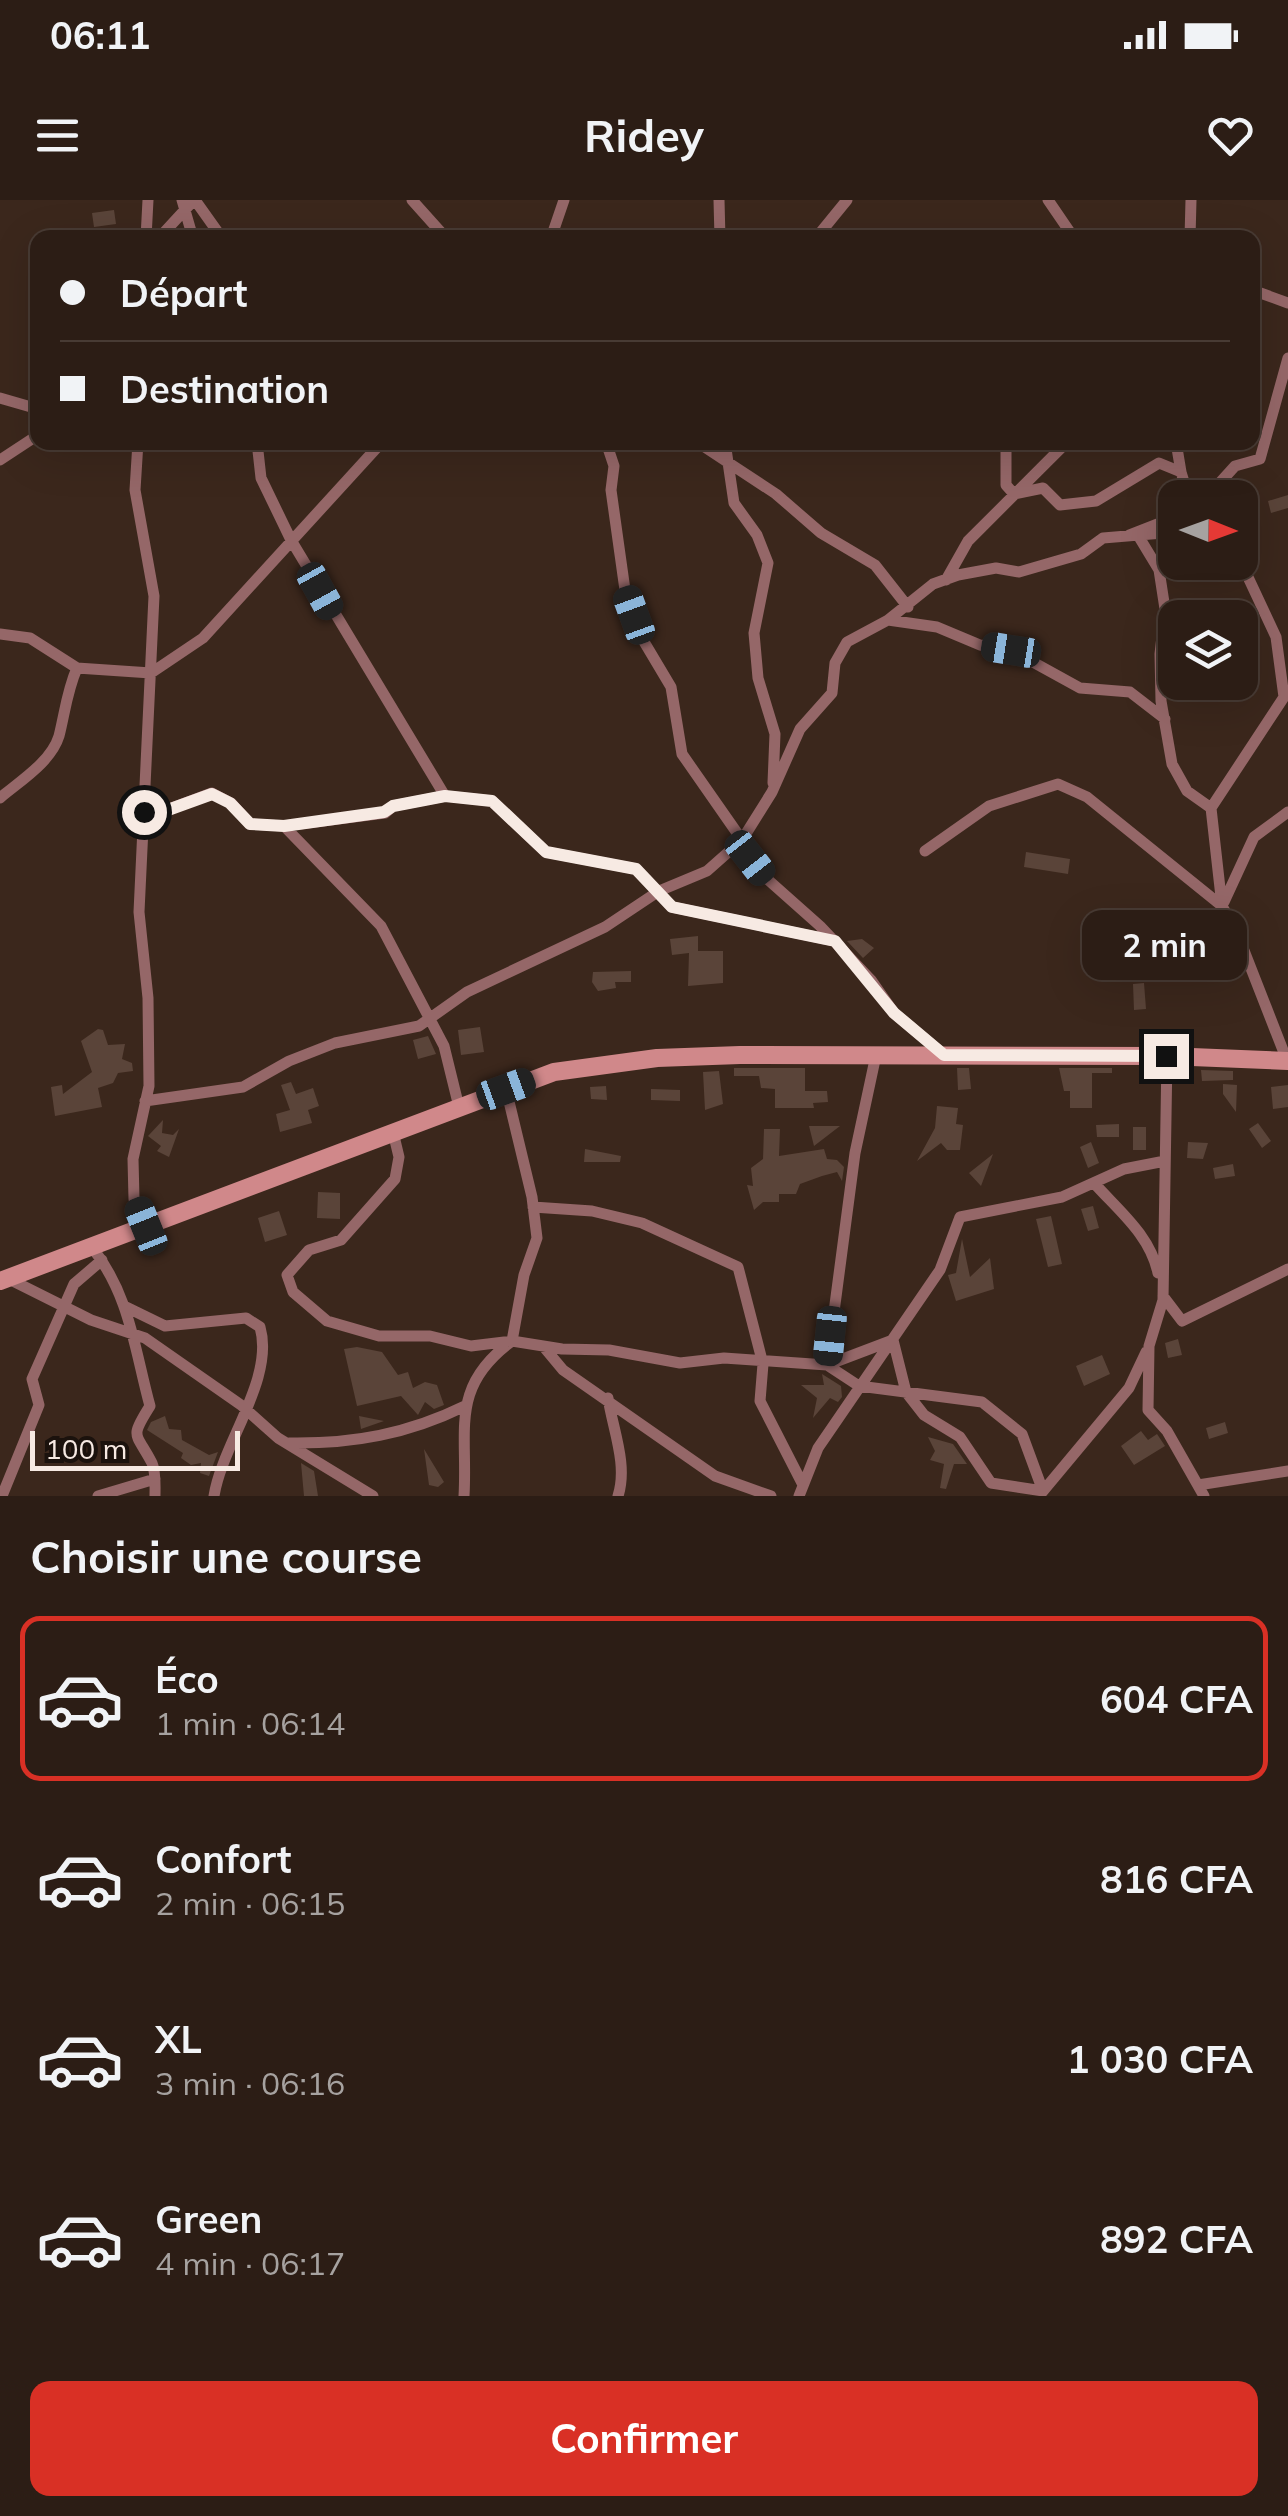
<!DOCTYPE html>
<html lang="fr">
<meta charset="utf-8">
<style>
body{margin:0;font-family:Mulish,sans-serif;background:#382a22;color:#f1f3f6;height:100vh;display:flex;flex-direction:column;font-size:38px;white-space:nowrap}
*{box-sizing:border-box;margin:0}
p{font-size:32px;color:#a6a2a0}
.icon{flex:none;width:55px;height:55px;fill:none;stroke:currentColor;stroke-width:2;stroke-linecap:round;stroke-linejoin:round}
.map{position:relative;height:1296px;overflow:hidden}
.sheet{display:flex;flex-direction:column;background:#2c1d15;flex:1}
.sheet>*{flex:none}
.top-card{position:absolute;left:30px;top:30px;width:1230px;height:220px;border-radius:20px;box-shadow:0 10px 40px #0002,0 0 0 2px #483b34;display:grid;align-content:center;height:220px;padding:0 30px;background:#2c1d15}
.needle{width:65px;rotate:91deg}
.fabs{position:absolute;left:1158px;top:280px;display:grid;gap:20px}
.fabs a{display:grid;place-items:center;width:100px;height:100px;border-radius:20px;background:#2c1d15;box-shadow:0 10px 40px #0002,0 0 0 2px #483b34;font-size:50px}
.scale{position:absolute;left:30px;bottom:25px;width:210px;box-sizing:border-box;padding-left:10px;border:5px solid #f7eae3;border-top:0;font-size:28px;line-height:35px;white-space:nowrap;color:#f7eae3;-webkit-text-stroke:8px #1b120d;paint-order:stroke}
.end{position:absolute;width:45px;height:45px;margin:-22px;border:12px solid #f7eae3;background:#111;box-shadow:0 0 0 5px #111}
.from{border-radius:50%}
.bubble{position:absolute;height:70px;border-radius:20px;background:#2c1d15;box-shadow:0 10px 40px #0002,0 0 0 2px #483b34;font-size:32px;font-weight:700;line-height:70px;text-align:center}
.car{position:absolute;width:30px;height:60px;margin:-30px -15px;border-radius:12px;box-shadow:0 0 8px 2px #0007;background:linear-gradient(#222 24%,#8ab4d8 0 40%,#222 0 76%,#8ab4d8 0 86%,#222 0)}
.top-card b{display:flex;align-items:center;gap:35px;height:95px;font-size:38px}
.top-card b+b{border-top:2px solid #483b34}
.top-card i{width:25px;height:25px;background:#f1f3f6}
ul{padding:0;list-style:none}
li{display:flex;align-items:center;gap:30px;height:165px;margin:0 20px 15px;padding:0 10px;border:5px solid transparent;border-radius:20px}
li div{flex:1}
li b{display:block;font-size:38px}
li em{font-style:normal;font-weight:700}
li.on{border-color:#d93025}
li>.icon{width:90px;height:90px;stroke-width:1.5}
h2{padding:0 30px;font-size:45px;line-height:120px}
.action{display:flex;gap:20px;margin-top:auto;padding:20px 30px}
.action a{flex:1;height:115px;border-radius:20px;background:#d93025;color:#fff;font-size:40px;font-weight:700;line-height:115px;text-align:center}
.status{display:flex;justify-content:space-between;align-items:center;height:70px;padding:0 50px;background:#2c1d15;direction:ltr}
.status svg{height:28px;fill:currentColor}
header{display:flex;justify-content:space-between;align-items:center;height:130px;padding:0 30px;background:#2c1d15;font-size:45px;font-weight:700}
.map>svg:first-child{display:block}
.building{fill:#5a4439}
.lines{fill:none;stroke-linecap:round;stroke-linejoin:round}
.minor{stroke:#956768;stroke-width:11}
.secondary{stroke:#d0888a;stroke-width:18}
.route{stroke:#f7eae3;stroke-width:12}
</style>
<div class="status"><b>06:11</b><svg viewBox="0 0 49 12"><path d="M0 12V9h3v3zM5 12V6h3v6zM10 12V3h3v9zM15 12V0h3v12zM26 1h20v11H26zM47 4h2v5h-2z"/></svg></div>
<header><svg class="icon" aria-label="menu" viewBox="0 0 24 24"><path d="M4 6h16M4 12h16M4 18h16"/></svg>Ridey<svg class="icon" aria-label="heart" viewBox="0 0 24 24"><path d="M12 20l-8-8c-3-5 5-10 8-4 3-6 11-1 8 4z"/></svg></header>
<div class="map">
<svg width="1288" height="1296" viewBox="0 0 1288 1296">
<rect width="100%" height="100%" fill="#3b271c"/>
<path class="building" d="M114 10 116 24 94 27 92 13Z
M1288 295V308L1271 313 1268 301Z
M1026 652 1070 659 1068 674 1024 667Z
M698 736V751H723V783L688 786 689 753 672 755 670 739Z
M862 739 874 748 863 758 847 741Z
M631 771V782H615L616 788 598 791 592 782 593 772Z
M1144 783 1146 809 1134 810 1133 784Z
M480 827 484 852 461 855 458 830Z
M98 829 103 830 108 845 125 844 122 859 132 863 133 871 118 873 113 883 98 888 102 907 55 916 51 887 62 885 63 894 92 872 81 841Z
M428 836 436 854 418 859 413 840Z
M734 868H805V891H827L828 902 813 903 814 908H775V889L761 888 759 876H734Z
M957 868H969L971 889 958 890Z
M1059 868H1112V873H1092V908H1070V891H1064Z
M1201 870 1233 871V880L1202 881Z
M719 871 723 904 705 910 703 872Z
M291 882 296 894 313 888 319 906 308 910 312 923 280 932 276 914 290 910 281 885Z
M1223 884 1237 885 1236 912 1223 894Z
M1288 885V907L1273 909 1271 887Z
M606 886 607 900 591 899 590 887Z
M651 889 680 890V901L651 900Z
M937 906 958 908 956 924 963 925 960 950H947L941 943 917 961 935 928Z
M163 920 162 933 173 935 179 929 169 957 157 951 161 946 148 936Z
M1258 923 1271 941 1262 948 1249 929Z
M1119 924V937H1097L1096 925Z
M809 926H840L814 946Z
M1133 927H1146V950H1133Z
M764 929H780L779 956 824 949 827 959 837 960 844 967 842 981 837 972 822 976 800 984 796 994H779V1002H763L754 1010 747 985 753 986 751 968 763 959Z
M1091 942 1099 963 1088 968 1080 947Z
M1188 942 1208 943 1203 959 1187 958Z
M585 949 621 956 620 962H584Z
M993 954 981 986 969 973Z
M1233 964 1235 976 1215 979 1213 968Z
M318 992 340 993V1019L317 1018Z
M1093 1006 1099 1028 1088 1031 1081 1009Z
M279 1011 287 1035 265 1042 258 1018Z
M1051 1016 1062 1064 1048 1067 1036 1019Z
M962 1039 970 1077 990 1058 994 1089 956 1101 948 1075 956 1073Z
M1178 1139 1182 1155 1168 1158 1165 1143Z
M357 1147 382 1152 398 1175 408 1172 413 1188 425 1182 437 1185 444 1205 434 1209 425 1202 418 1215 401 1196 357 1206 344 1149Z
M1102 1155 1110 1174 1084 1186 1076 1166Z
M822 1174 841 1186 842 1197 838 1202 830 1198 813 1218 817 1198 801 1185H824Z
M165 1216 169 1229 181 1230 182 1240 209 1255 218 1252 209 1276 200 1273 201 1263 191 1265 181 1258 183 1253 147 1230 151 1222Z
M359 1216 384 1221 361 1229Z
M1225 1222 1228 1233 1209 1239 1206 1228Z
M1141 1231 1148 1240 1157 1234 1165 1246 1134 1265 1121 1246Z
M928 1237 953 1244 967 1264H954L946 1289 940 1288 944 1264 930 1260 935 1251Z
M424 1249 444 1282 438 1287 429 1285Z
M301 1263 314 1271 318 1296H304Z"/>
<g class="lines">
<path class="minor" d="M182 0 193 38
M195 0 222 38
M412 0 446 38
M719 0 720 38
M1048 0 1074 38
M146 38 148 0
M159 38 194 0
M551 38 564 0
M816 38 847 0
M1190 38 1191 0
M1252 90 1288 103
M0 198 38 209
M138 242 135 290 154 396 139 712 148 798 149 886 133 959 134 999 146 1026
M257 242 261 278 291 340 445 596
M697 242 776 294 821 333 875 365 908 407
M725 242 734 303 757 335 768 363 754 433 758 478 775 534 773 583
M1006 242V285L1014 294 1043 288 1060 305 1096 301 1159 263 1181 272 1189 298
M1176 242 1181 272
M0 260 38 235
M1206 298 1235 266 1260 259 1288 158
M1129 335 1175 317
M1139 337 1159 370 1165 409 1160 454 1161 501 1172 564 1187 591 1211 608
M946 380 968 341 1067 242
M888 420 937 427 980 445 1011 450 1080 488 1130 492 1165 519
M0 434 30 438 77 468
M0 598C20 581 51 562 59 536 65 512 67 491 77 468L151 473 203 438 382 242
M143 619 212 593 231 603 250 624 284 626 385 613 393 606 445 596 492 601 546 652 636 669 672 707 835 741
M284 626 381 726 444 846 459 907
M925 651 989 606 1058 584 1087 597 1222 706 1236 730 1288 863
M1224 702 1254 637 1288 612
M1222 706 1211 608 1284 497 1276 437 1240 360
M943 854 894 813 871 780 820 726 766 678 742 640 772 592 800 529 832 493 835 463 847 442 888 420 933 384 958 375 996 368 1019 372 1081 354 1103 338 1175 332
M1167 856 1163 1100 1149 1146 1148 1210 1167 1231 1204 1296
M145 901 243 887 289 861 335 843 419 826 467 792 605 727 659 691 707 671 742 640 682 554 671 487 643 440 625 390 611 290 614 266 606 242
M393 932 399 957 395 979 341 1040 309 1050 287 1075 293 1092 327 1121 379 1136H430L471 1146 512 1141 562 1149 609 1150 680 1163 724 1158 827 1165 859 1186 982 1202 1022 1234 1043 1291 991 1283 960 1237 924 1215 906 1192 893 1140 827 1165 855 953 876 855
M1094 983C1119 1011 1150 1035 1158 1073
M533 1007 592 1011 642 1023 738 1067 763 1164 760 1201 802 1283
M91 1046C130 1095 134 1147 150 1206 129 1239 136 1232 152 1263 156 1272 155 1286 155 1296
M7 1078 91 1120 145 1138 241 1205 278 1238 373 1296
M1163 1096 1182 1121 1288 1069
M124 1106 165 1126 246 1118 260 1127C275 1179 222 1244 214 1296
M543 1146 563 1170 715 1276 771 1296
M608 1198C613 1230 628 1265 618 1296
M289 1243C353 1244 408 1234 465 1206
M1198 1285 1288 1271
M2 1296 39 1205 32 1179 74 1084 102 1060
M98 1296 155 1279
M464 1296C468 1230 449 1187 512 1141L524 1075 537 1038 532 997 506 889
M799 1296 818 1248 940 1070 960 1017 1062 997 1124 969 1165 961
M1039 1296 1129 1188 1146 1152"/>
<path class="secondary" d="M0 1081 554 872 657 858 740 855 1167 856 1288 861"/>
</g>
<g class="lines">
<path class="route" d="M144 612 143 619 212 594 230 603 250 624 284 626 384 612 393 606 445 596 492 601 546 652 636 669 672 707 835 741 894 813 944 855 1166 856"/>
</g>
</svg>
<div class="fabs">
<a><svg class="needle" viewBox="-14 -14 28 28"><path d="M0-13l5 13h-10z" fill="#e53935"/><path d="M0 13l5-13h-10z" fill="#a6a2a0"/></svg></a>
<a><svg class="icon" aria-label="layers" viewBox="0 0 24 24"><path d="M12 4l9 5-9 5-9-5zM3 14l9 5 9-5"/></svg></a>
</div>
<div class="scale">100 m</div>
<i class="end from" style="left:144px;top:612px"></i>
<i class="end" style="left:1166px;top:856px"></i>
<div class="bubble" style="left:1082px;top:710px;width:165px">2 min</div>
<i class="car" style="left:320px;top:391px;rotate:151deg"></i>
<i class="car" style="left:634px;top:415px;rotate:340deg"></i>
<i class="car" style="left:1011px;top:450px;rotate:279deg"></i>
<i class="car" style="left:750px;top:658px;rotate:142deg"></i>
<i class="car" style="left:506px;top:889px;rotate:70deg"></i>
<i class="car" style="left:146px;top:1026px;rotate:338deg"></i>
<i class="car" style="left:830px;top:1136px;rotate:186deg"></i>
<div class="top-card">
<b><i class="from"></i>Départ</b>
<b><i></i>Destination</b>
</div>
</div>
<section class="sheet">
<h2>Choisir une course</h2>
<ul>
<li class="on"><svg class="icon" aria-label="car" viewBox="0 0 24 24"><path d="M5 17H2v-5l4-1 3-4h7l3 4 3 1v5h-3M9 17h6M6 11h13"/><circle cx="7" cy="17" r="2"/><circle cx="17" cy="17" r="2"/></svg><div><b>Éco</b><p>1 min · 06:14</p></div><em>604 CFA</em></li>
<li><svg class="icon" aria-label="car" viewBox="0 0 24 24"><path d="M5 17H2v-5l4-1 3-4h7l3 4 3 1v5h-3M9 17h6M6 11h13"/><circle cx="7" cy="17" r="2"/><circle cx="17" cy="17" r="2"/></svg><div><b>Confort</b><p>2 min · 06:15</p></div><em>816 CFA</em></li>
<li><svg class="icon" aria-label="car" viewBox="0 0 24 24"><path d="M5 17H2v-5l4-1 3-4h7l3 4 3 1v5h-3M9 17h6M6 11h13"/><circle cx="7" cy="17" r="2"/><circle cx="17" cy="17" r="2"/></svg><div><b>XL</b><p>3 min · 06:16</p></div><em>1 030 CFA</em></li>
<li><svg class="icon" aria-label="car" viewBox="0 0 24 24"><path d="M5 17H2v-5l4-1 3-4h7l3 4 3 1v5h-3M9 17h6M6 11h13"/><circle cx="7" cy="17" r="2"/><circle cx="17" cy="17" r="2"/></svg><div><b>Green</b><p>4 min · 06:17</p></div><em>892 CFA</em></li>
</ul>
<div class="action"><a>Confirmer</a></div>
</section>
